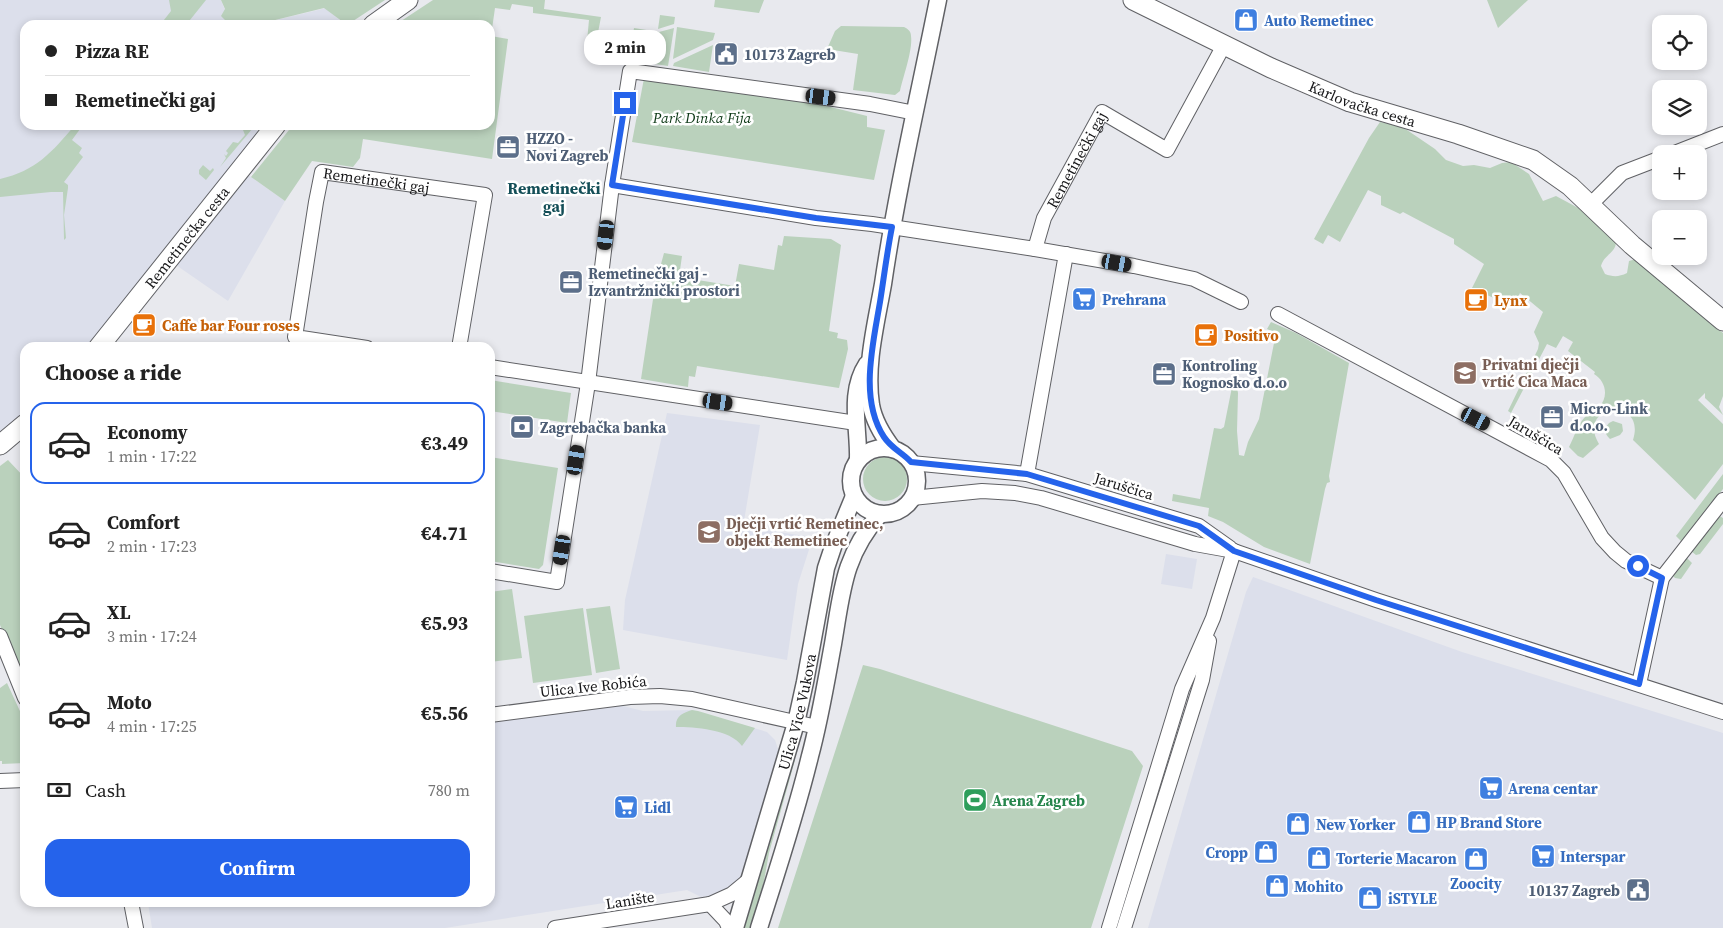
<!DOCTYPE html>
<meta charset="utf-8">
<style>
body{margin:0;font-family:"Source Serif 4",serif;background:#f6f6f6;color:#222;height:100vh;display:flex;flex-direction:column;font-size:19px;white-space:nowrap}
*{box-sizing:border-box;margin:0}
p{font-size:16px;color:#767676}
.icon{flex:none;width:28px;height:28px;fill:none;stroke:currentColor;stroke-width:2;stroke-linecap:round;stroke-linejoin:round}
.map{position:relative;flex:1;overflow:hidden}
.panel{position:absolute;left:20px;top:342px;width:475px;height:565px;display:flex;flex-direction:column;background:#fff;border-radius:15px;box-shadow:0 2px 8px #0003}
.panel>*{flex:none}
.banner{position:absolute;left:20px;top:20px;width:475px;height:110px;border-radius:15px;box-shadow:0 2px 8px #0003;display:grid;align-content:center;height:110px;padding:0 25px;background:#fff}
.controls{position:absolute;left:1652px;top:15px;display:grid;gap:10px}
.controls a{display:grid;place-items:center;width:55px;height:55px;border-radius:10px;background:#fff;box-shadow:0 2px 8px #0003;font-size:25px}
.end{position:absolute;width:22px;height:22px;margin:-11px;border:6px solid #2563eb;background:#fff;box-shadow:0 0 0 2px #fff}
.from{border-radius:50%}
.bubble{position:absolute;height:35px;border-radius:15px;background:#fff;box-shadow:0 2px 8px #0003;font-size:16px;font-weight:700;line-height:35px;text-align:center}
.car{position:absolute;width:15px;height:30px;margin:-15px -8px;border-radius:6px;box-shadow:0 0 4px 1px #0007;background:linear-gradient(#222 24%,#8ab4d8 0 40%,#222 0 76%,#8ab4d8 0 86%,#222 0)}
.banner b{display:flex;align-items:center;gap:18px;height:48px;font-size:19px}
.banner b+b{border-top:1px solid #e0e0e0}
.banner i{width:12px;height:12px;background:#222}
ul{padding:0;list-style:none}
li{display:flex;align-items:center;gap:15px;height:82px;margin:0 10px 8px;padding:0 15px;border:2px solid transparent;border-radius:15px}
li div{flex:1}
li b{display:block;font-size:19px}
li em{font-style:normal;font-weight:700}
li.selected{border-color:#2563eb}
li>.icon{width:45px;height:45px;stroke-width:1.5}
h2{padding:0 25px;font-size:22px;line-height:60px}
.pay{display:flex;align-items:center;gap:12px;height:55px;padding:0 25px;font-size:19px}
.pay p{margin-inline-start:auto}
.action{display:flex;gap:10px;margin-top:auto;padding:10px 25px}
.action a{flex:1;height:58px;border-radius:15px;background:#2563eb;color:#fff;font-size:20px;font-weight:700;line-height:58px;text-align:center}
.map>svg:first-child{display:block}
.built{fill:#dcdfeb}
.green{fill:#bad1bc}
.lines{fill:none;stroke-linecap:round;stroke-linejoin:round}
.minor-casing{stroke:#606165;stroke-width:16}
.tertiary-casing{stroke:#606165;stroke-width:19}
.secondary-casing{stroke:#606165;stroke-width:21}
.minor{stroke:#fff;stroke-width:14}
.tertiary{stroke:#fff;stroke-width:16}
.secondary{stroke:#fff;stroke-width:19}
.route{stroke:#2563eb;stroke-width:6}
.labels{text-anchor:middle;dominant-baseline:central;stroke-width:5;stroke-linejoin:round;paint-order:stroke}
.shop-label{font-size:15px;font-weight:bold;fill:#366cbe;stroke:#fff;text-anchor:start}
.service-label{font-size:15px;font-weight:bold;fill:#4e5e75;stroke:#fff;text-anchor:start}
.street-label{font-size:15px;fill:#161618;stroke:#fff}
.park-label{font-size:15px;font-style:italic;fill:#0d3916;stroke:#fff}
.food-label{font-size:15px;font-weight:bold;fill:#c56008;stroke:#fff;text-anchor:start}
.education-label{font-size:15px;font-weight:bold;fill:#785e54;stroke:#fff;text-anchor:start}
.leisure-label{font-size:15px;font-weight:bold;fill:#27864d;stroke:#fff;text-anchor:start}
.neighbourhood-label{font-size:16px;font-weight:bold;fill:#134e57;stroke:#fff}
</style>
<div class="map">
<svg width="1723" height="928" viewBox="0 0 1723 928">
<rect width="100%" height="100%" fill="#e8e9ee"/>
<path class="built" d="M0 0H221L231 25H25V125H254L253 128 260 133 87 347 25 348V413L0 433Z
M325 8 346 25H255L318 10Z
M244 172 285 201 228 301 173 263Z
M667 413 760 425 743 527 813 537 798 584 787 660 623 630 625 600Z
M1166 554 1197 559 1192 589 1161 584Z
M1253 577 1462 652 1723 733V928H1148L1246 592Z
M613 706H623L643 711 692 710 767 732 775 740 779 752 745 868 740 878 724 891 716 895 701 897 687 890 445 928H152L148 903 490 902V723Z"/>
<path class="green" d="M169 0H206L186 25H160L171 11Z
M221 0H385L347 25 324 8 255 25H226L227 22 221 16 225 9Z
M433 0H545L544 9 601 17 596 43 587 41 589 20 533 13V7L512 4 510 10 495 8 491 36 508 39 492 159 363 139 360 158 353 167 312 161 285 201 251 177 293 125H490V25H395Z
M715 0H764L759 13 714 7Z
M1487 0H1528L1498 28Z
M660 15 675 17 674 24 658 29Z
M841 26 904 27C908 29 911 31 911 36 913 50 903 77 900 91L895 95 853 90 858 54 827 49 835 31Z
M677 27 715 33 713 40 673 59Z
M634 28 659 32 674 28 668 66 629 60Z
M713 45 709 72 673 66 674 63Z
M645 73C719 84 794 97 867 116V127L885 130 874 180 632 142Z
M1380 122 1395 125 1407 130 1435 149 1446 160 1463 166 1474 165 1490 168 1502 163 1511 162 1529 174 1543 201 1556 196 1582 210 1616 243C1615 253 1604 255 1601 266L1605 274C1613 277 1619 277 1627 273L1629 261 1636 259 1723 333V396L1719 407 1723 415 1705 398V393L1698 400 1723 424V464L1695 500 1633 440C1647 396 1575 404 1599 444L1583 458 1578 456 1569 447C1574 438 1578 423 1586 416 1590 412 1595 411 1599 407 1609 397 1606 381 1594 374L1595 372 1568 351 1573 342 1563 336 1556 348 1547 344 1511 413 1508 411 1538 349 1539 343 1534 332 1543 312 1520 293 1513 307 1472 288 1484 264 1454 244V239L1403 212 1400 214 1381 205V196L1368 190 1340 242 1328 235 1323 244 1314 239 1369 138Z
M75 125H83L72 140 82 148 79 153 83 157 64 182 68 185V188L64 215 66 238 64 240 63 192H51L0 197V179C36 171 52 152 75 125Z
M247 125 253 128 220 167 226 158 224 154 226 156 228 153 226 151 233 142 238 143 245 135 243 130Z
M203 165 210 171 213 168 214 170 206 180 199 174V170Z
M784 236 831 239 841 245 829 331 838 333 837 338 847 340 848 349 839 388 697 366 695 377 689 376 688 387 641 379 655 286 664 253 682 256 679 277 735 286 739 264 774 270 778 245 782 246Z
M1271 322 1296 333 1349 363 1329 476 1330 482 1327 483 1325 489 1310 564 1264 547 1223 522 1208 516 1209 508 1172 501 1173 494 1200 499 1214 428 1221 429 1224 427 1232 387 1237 388 1238 393 1237 431 1239 455 1244 456 1248 442 1259 419 1276 333 1267 329Z
M490 380 571 393 567 423 490 411Z
M1613 421 1622 424 1623 431 1620 435 1610 439C1604 433 1604 429 1609 423Z
M863 479a22 22 0 1 1 44 0a22 22 0 1 1-44 0Z
M490 457 558 468 543 565 539 569 490 561Z
M8 460 25 478V683L0 625V466Z
M1723 474V489L1682 542 1676 536Z
M1718 515 1723 518V524L1700 554 1696 555 1691 551Z
M1686 557 1692 563 1681 579 1675 578 1673 576Z
M512 589 522 658 490 662V592Z
M610 606 620 669 596 673 586 609Z
M583 608 592 675 533 683 524 616Z
M863 665 880 669 1132 751 1143 766 1091 928H778Z
M7 683 25 722V763L2 764V761H0V688Z
M692 710 698 711 755 728 742 746C730 729 694 727 676 727 675 716 683 713 692 710Z
M792 759 795 760 769 853 764 881 751 928H742Z"/>
<g class="lines">
<defs>
<g id="minor">
<path d="M1672 154 1723 134"/>
<path d="M612 185 816 218 872 224 1035 249 1134 266 1194 279 1241 302"/>
<path d="M1591 204 1622 173 1661 158"/>
<path id="s1" d="M1035 249 1044 218 1102 112 1167 150 1224 45"/>
<path d="M1278 314 1551 460 1564 473 1602 538 1615 552 1626 561 1662 578"/>
<path id="s2" d="M367 348 295 337 316 202 322 172 485 195 459 348"/>
<path d="M490 367 856 423"/>
<path d="M911 463 1027 474 1199 526 1230 548"/>
<path d="M1027 474 1066 254"/>
<path d="M912 498 982 491 1015 493 1041 498 1195 544 1234 551 1376 600 1723 712"/>
<path d="M490 571 557 582 588 383 612 185 630 71 870 104 915 113"/>
<path d="M0 636 25 698"/>
<path d="M1639 684 1662 578 1723 500"/>
<path d="M490 715 630 697 660 696 692 699 817 727"/>
<path d="M0 781 25 780"/>
<path d="M131 902 136 928"/>
<path d="M710 904 726 921 729 928"/>
<path d="M555 928 710 904 732 894 749 880"/>
<path d="M1109 928 1182 689 1213 618 1234 551"/>
<path d="M1124 928 1202 680 1209 641"/>
</g>
<g id="tertiary">
<circle cx="884" cy="481" r="33"/>
<path d="M893 449C883 436 874 422 871 405 865 365 876 324 883 284 897 189 919 95 938 0"/>
<path d="M858 459C859 427 848 393 867 364"/>
<path id="s3" d="M735 928 796 723 805 682 826 568 833 547 854 496"/>
<path d="M759 928C777 871 796 814 810 756 820 719 826 682 833 644 842 592 843 556 880 514"/>
</g>
<g id="secondary">
<path id="s4" d="M1133 0 1271 68 1350 102 1458 134 1533 160 1570 186 1632 245 1723 321"/>
<path d="M373 25 408 0"/>
<path id="s5" d="M98 348 276 125"/>
<path d="M0 445 25 424"/>
</g>
</defs>
<use href="#minor" class="minor-casing"/>
<use href="#tertiary" class="tertiary-casing"/>
<use href="#secondary" class="secondary-casing"/>
<use href="#minor" class="minor"/>
<use href="#tertiary" class="tertiary"/>
<use href="#secondary" class="secondary"/>
</g>
<g class="lines">
<path class="route" d="M625 103 612 185 816 218 892 227C887 252 884 277 880 302 873 344 859 399 884 437 892 449 902 452 911 462L1027 474 1199 526 1234 551 1376 600 1639 684 1662 578 1638 566"/>
</g>
<defs>
<symbol id="shop-square" viewBox="-11 -11 22 22"><rect x="-9" y="-9" width="18" height="18" rx="4" fill="#3f7fe0" stroke="#fff"/><path d="M-5-2.5h2.3a2.7 3.5 0 0 1 5.4 0H5L5.5 6h-11ZM-1.5-2.5h3a1.5 2.3 0 0 0-3 0Z" fill="#fff"/></symbol>
<symbol id="civic-square" viewBox="-11 -11 22 22"><rect x="-9" y="-9" width="18" height="18" rx="4" fill="#5c6f8a" stroke="#fff"/><path d="M-.6-6.5H3V-4.5H.6V-3L4-1V1h2V6H-6V1h2V-1L-.6-3ZM-1.2 2.5V6h2.4V2.5Z" fill="#fff"/></symbol>
<symbol id="office-square" viewBox="-11 -11 22 22"><rect x="-9" y="-9" width="18" height="18" rx="4" fill="#5c6f8a" stroke="#fff"/><path d="M-6-3h4V-5.5h4V-3h4V5H-6ZM-1-4.5V-3h2v-1.5ZM-6 0V1H6V0Z" fill="#fff"/></symbol>
<symbol id="supermarket-square" viewBox="-11 -11 22 22"><rect x="-9" y="-9" width="18" height="18" rx="4" fill="#3f7fe0" stroke="#fff"/><path d="M-6-5.5h2.5l.6 2H6L4.5 2H-2.5L-4.4-4H-6ZM-1.5 3.2a1.3 1.3 0 1 0 .1 0ZM3 3.2a1.3 1.3 0 1 0 .1 0Z" fill="#fff"/></symbol>
<symbol id="cafe-square" viewBox="-11 -11 22 22"><rect x="-9" y="-9" width="18" height="18" rx="4" fill="#e8710a" stroke="#fff"/><path d="M-5.5-4.5H6V0H3Q3 3.5 0 3.5H-2.5Q-5.5 3.5-5.5 0ZM3-3.2v2h1.7v-2ZM-6 4.5H4V6H-6Z" fill="#fff"/></symbol>
<symbol id="school-square" viewBox="-11 -11 22 22"><rect x="-9" y="-9" width="18" height="18" rx="4" fill="#8d6e63" stroke="#fff"/><path d="M0-5L7-2L0 1L-7-2ZM-4 1L0 2.5L4 1V4Q0 6-4 4Z" fill="#fff"/></symbol>
<symbol id="bank-square" viewBox="-11 -11 22 22"><rect x="-9" y="-9" width="18" height="18" rx="4" fill="#5c6f8a" stroke="#fff"/><path d="M-6-4H6V4H-6ZM0-2.3a2.3 2.3 0 1 0 0 4.6a2.3 2.3 0 1 0 0-4.6Z" fill="#fff"/></symbol>
<symbol id="stadium-square" viewBox="-11 -11 22 22"><rect x="-9" y="-9" width="18" height="18" rx="4" fill="#2e9e5b" stroke="#fff"/><path d="M0-5a6.5 5 0 1 0 0 10a6.5 5 0 1 0 0-10ZM-3.5-1.8h7v3.6h-7Z" fill="#fff"/></symbol>
</defs>
<g fill-rule="evenodd">
<use href="#shop-square" x="1232" y="6" width="28" height="28"/>
<use href="#civic-square" x="712" y="40" width="28" height="28"/>
<use href="#office-square" x="494" y="133" width="28" height="28"/>
<use href="#office-square" x="557" y="268" width="28" height="28"/>
<use href="#supermarket-square" x="1070" y="285" width="28" height="28"/>
<use href="#cafe-square" x="1462" y="286" width="28" height="28"/>
<use href="#cafe-square" x="130" y="311" width="28" height="28"/>
<use href="#cafe-square" x="1192" y="321" width="28" height="28"/>
<use href="#school-square" x="1451" y="359" width="28" height="28"/>
<use href="#office-square" x="1150" y="360" width="28" height="28"/>
<use href="#office-square" x="1538" y="403" width="28" height="28"/>
<use href="#bank-square" x="508" y="413" width="28" height="28"/>
<use href="#school-square" x="695" y="518" width="28" height="28"/>
<use href="#supermarket-square" x="1477" y="774" width="28" height="28"/>
<use href="#stadium-square" x="961" y="786" width="28" height="28"/>
<use href="#supermarket-square" x="612" y="793" width="28" height="28"/>
<use href="#shop-square" x="1405" y="808" width="28" height="28"/>
<use href="#shop-square" x="1284" y="810" width="28" height="28"/>
<use href="#shop-square" x="1252" y="838" width="28" height="28"/>
<use href="#supermarket-square" x="1529" y="842" width="28" height="28"/>
<use href="#shop-square" x="1305" y="844" width="28" height="28"/>
<use href="#shop-square" x="1462" y="845" width="28" height="28"/>
<use href="#shop-square" x="1263" y="872" width="28" height="28"/>
<use href="#civic-square" x="1624" y="876" width="28" height="28"/>
<use href="#shop-square" x="1356" y="884" width="28" height="28"/>
</g>
<g class="labels">
<g class="shop-label">
<text x="1264" y="20">Auto Remetinec</text>
<text x="1102" y="299">Prehrana</text>
<text x="1508" y="788">Arena centar</text>
<text x="644" y="807">Lidl</text>
<text x="1436" y="822">HP Brand Store</text>
<text x="1316" y="824">New Yorker</text>
<text x="1248" y="852" text-anchor="end">Cropp</text>
<text x="1560" y="856">Interspar</text>
<text x="1336" y="858">Torterie Macaron</text>
<text x="1476" y="883" text-anchor="middle">Zoocity</text>
<text x="1294" y="886">Mohito</text>
<text x="1388" y="898">iSTYLE</text>
</g>
<g class="service-label">
<text x="744" y="54">10173 Zagreb</text>
<text x="526" y="138">HZZO -<tspan x="526" dy="17">Novi Zagreb</tspan></text>
<text x="588" y="273">Remetinečki gaj -<tspan x="588" dy="17">Izvantržnički prostori</tspan></text>
<text x="1182" y="365">Kontroling<tspan x="1182" dy="17">Kognosko d.o.o</tspan></text>
<text x="1570" y="408">Micro-Link<tspan x="1570" dy="17">d.o.o.</tspan></text>
<text x="540" y="427">Zagrebačka banka</text>
<text x="1620" y="890" text-anchor="end">10137 Zagreb</text>
</g>
<g class="street-label">
<text stroke="none"><textPath href="#s4" startOffset="252">Karlovačka cesta</textPath></text>
<text stroke="none"><textPath href="#s1" startOffset="99">Remetinečki gaj</textPath></text>
<text stroke="none"><textPath href="#s2" startOffset="295">Remetinečki gaj</textPath></text>
<text stroke="none"><textPath href="#s5" startOffset="142">Remetinečka cesta</textPath></text>
<text transform="translate(1536 435) rotate(31)">Jaruščica</text>
<text transform="translate(1124 486) rotate(17)">Jaruščica</text>
<text transform="translate(593 686) rotate(-6)">Ulica Ive Robića</text>
<text stroke="none"><textPath href="#s3" startOffset="225">Ulica Vice Vukova</textPath></text>
<text transform="translate(630 900) rotate(-9)">Lanište</text>
</g>
<g class="park-label">
<text x="702" y="117">Park Dinka Fija</text>
</g>
<g class="food-label">
<text x="1494" y="300">Lynx</text>
<text x="162" y="325">Caffe bar Four roses</text>
<text x="1224" y="335">Positivo</text>
</g>
<g class="education-label">
<text x="1482" y="364">Privatni dječji<tspan x="1482" dy="17">vrtić Cica Maca</tspan></text>
<text x="726" y="523">Dječji vrtić Remetinec,<tspan x="726" dy="17">objekt Remetinec</tspan></text>
</g>
<g class="leisure-label">
<text x="992" y="800">Arena Zagreb</text>
</g>
<g class="neighbourhood-label">
<text x="554" y="188">Remetinečki<tspan x="554" dy="18">gaj</tspan></text>
</g>
</g>
</svg>
<div class="controls">
<a><svg class="icon" aria-label="locate" viewBox="0 0 24 24"><circle cx="12" cy="12" r="6"/><path d="M12 2v4M12 18v4M2 12h4M18 12h4"/></svg></a>
<a><svg class="icon" aria-label="layers" viewBox="0 0 24 24"><path d="M12 4l9 5-9 5-9-5zM3 14l9 5 9-5"/></svg></a>
<a>+</a>
<a>−</a>
</div>
<i class="end from" style="left:1638px;top:566px"></i>
<i class="end" style="left:625px;top:103px"></i>
<div class="bubble" style="left:584px;top:30px;width:82px">2 min</div>
<i class="car" style="left:821px;top:97px;rotate:97deg"></i>
<i class="car" style="left:606px;top:235px;rotate:187deg"></i>
<i class="car" style="left:1117px;top:263px;rotate:100deg"></i>
<i class="car" style="left:718px;top:402px;rotate:98deg"></i>
<i class="car" style="left:1476px;top:419px;rotate:117deg"></i>
<i class="car" style="left:576px;top:460px;rotate:9deg"></i>
<i class="car" style="left:562px;top:550px;rotate:189deg"></i>
<div class="banner">
<b><i class="from"></i>Pizza RE</b>
<b><i></i>Remetinečki gaj</b>
</div>
<section class="panel">
<h2>Choose a ride</h2>
<ul>
<li class="selected"><svg class="icon" aria-label="car" viewBox="0 0 24 24"><path d="M5 17H2v-5l4-1 3-4h7l3 4 3 1v5h-3M9 17h6M6 11h13"/><circle cx="7" cy="17" r="2"/><circle cx="17" cy="17" r="2"/></svg><div><b>Economy</b><p>1 min · 17:22</p></div><em>€3.49</em></li>
<li><svg class="icon" aria-label="car" viewBox="0 0 24 24"><path d="M5 17H2v-5l4-1 3-4h7l3 4 3 1v5h-3M9 17h6M6 11h13"/><circle cx="7" cy="17" r="2"/><circle cx="17" cy="17" r="2"/></svg><div><b>Comfort</b><p>2 min · 17:23</p></div><em>€4.71</em></li>
<li><svg class="icon" aria-label="car" viewBox="0 0 24 24"><path d="M5 17H2v-5l4-1 3-4h7l3 4 3 1v5h-3M9 17h6M6 11h13"/><circle cx="7" cy="17" r="2"/><circle cx="17" cy="17" r="2"/></svg><div><b>XL</b><p>3 min · 17:24</p></div><em>€5.93</em></li>
<li><svg class="icon" aria-label="car" viewBox="0 0 24 24"><path d="M5 17H2v-5l4-1 3-4h7l3 4 3 1v5h-3M9 17h6M6 11h13"/><circle cx="7" cy="17" r="2"/><circle cx="17" cy="17" r="2"/></svg><div><b>Moto</b><p>4 min · 17:25</p></div><em>€5.56</em></li>
</ul>
<div class="pay"><svg class="icon" aria-label="cash" viewBox="0 0 24 24"><path d="M3 7h18v10H3z"/><circle cx="12" cy="12" r="2"/></svg>Cash<p>780 m</p></div>
<div class="action"><a>Confirm</a></div>
</section>
</div>
